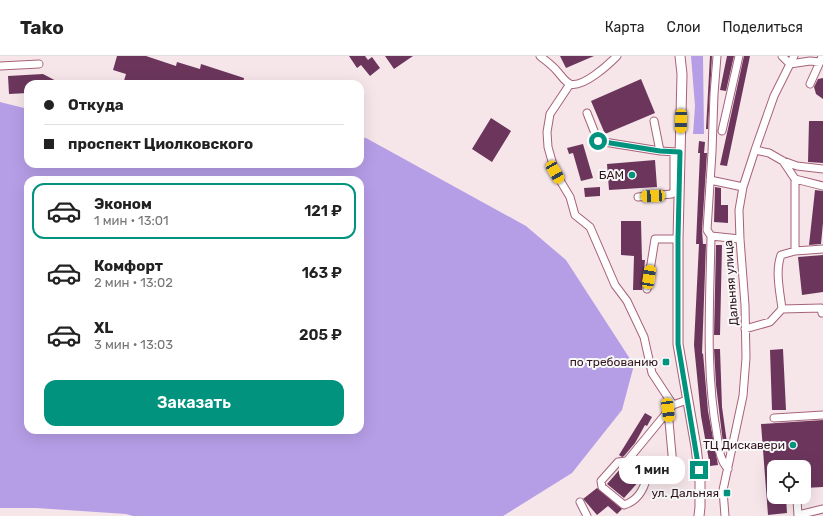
<!DOCTYPE html>
<html lang="ru">
<meta charset="utf-8">
<style>
body{margin:0;font-family:Rubik,sans-serif;background:#f2f2f2;color:#222;height:100vh;display:flex;flex-direction:column;font-size:15px;white-space:nowrap}
*{box-sizing:border-box;margin:0}
p{font-size:13px;color:#767676}
.icon{flex:none;width:22px;height:22px;fill:none;stroke:currentColor;stroke-width:2;stroke-linecap:round;stroke-linejoin:round}
.map{position:relative;flex:1;overflow:hidden}
.sheet{position:absolute;left:24px;top:120px;width:340px;height:258px;display:flex;flex-direction:column;background:#fff;border-radius:12px;box-shadow:0 4px 16px #0002}
.sheet>*{flex:none}
.top-card{position:absolute;left:24px;top:24px;width:340px;height:88px;border-radius:12px;box-shadow:0 4px 16px #0002;display:grid;align-content:center;height:88px;padding:0 20px;background:#fff}
.controls{position:absolute;left:767px;top:404px;display:grid;gap:8px}
.controls a{display:grid;place-items:center;width:44px;height:44px;border-radius:8px;background:#fff;box-shadow:0 4px 16px #0002;font-size:20px}
.end{position:absolute;width:18px;height:18px;margin:-9px;border:5px solid #02937f;background:#fff;box-shadow:0 0 0 2px #fff}
.from{border-radius:50%}
.bubble{position:absolute;height:28px;border-radius:12px;background:#fff;box-shadow:0 4px 16px #0002;font-size:13px;font-weight:600;line-height:28px;text-align:center}
.car{position:absolute;width:12px;height:24px;margin:-12px -6px;border-radius:5px;box-shadow:0 0 3px 1px #0007;background:linear-gradient(#f5c518 24%,#345 0 40%,#f5c518 0 76%,#345 0 86%,#f5c518 0)}
.top-card b{display:flex;align-items:center;gap:14px;height:38px;font-size:15px}
.top-card b+b{border-top:1px solid #e0e0e0}
.top-card i{width:10px;height:10px;background:#222}
ul{padding:7px 0 0;list-style:none}
li{display:flex;align-items:center;gap:12px;height:56px;margin:0 8px 6px;padding:0 12px;border:2px solid transparent;border-radius:12px}
li div{flex:1}
li b{display:block;font-size:15px}
li em{font-style:normal;font-weight:600}
li.current{border-color:#02937f}
li>.icon{width:36px;height:36px;stroke-width:1.5}
.primary-button{display:flex;gap:8px;margin-top:auto;padding:8px 20px}
.primary-button a{flex:1;height:46px;border-radius:12px;background:#02937f;color:#fff;font-size:16px;font-weight:600;line-height:46px;text-align:center}
header{display:flex;align-items:center;gap:24px;box-sizing:border-box;height:56px;padding:0 20px;background:#fff;border-bottom:1px solid #e0e0e0}
header strong{font-size:19px}
nav{display:flex;gap:22px;margin-inline-start:auto;font-size:14px}
.map>svg:first-child{display:block}
.forest{fill:#b69ee7;fill-rule:evenodd}
.building{fill:#6c365c}
.lines{fill:none;stroke-linecap:round;stroke-linejoin:round}
.minor-casing{stroke:#a76279;stroke-width:9}
.major-casing{stroke:#a76279;stroke-width:11}
.minor{stroke:#fff;stroke-width:7}
.major{stroke:#fff;stroke-width:9}
.route{stroke:#02937f;stroke-width:5}
.poi-dot{fill:#02937f;stroke:#f8f8f8;stroke-width:1.5}
.labels{text-anchor:middle;dominant-baseline:central;stroke-width:4;stroke-linejoin:round;paint-order:stroke}
.poi-label{font-size:12px;fill:#30141e;stroke:#f8f8f8;text-anchor:end}
.street-label{font-size:12px;fill:#30141e;stroke:#f8f8f8}
</style>
<header>
<strong>Tako</strong>
<nav><a>Карта</a><a>Слои</a><a>Поделиться</a></nav>
</header>
<div class="map">
<svg width="823" height="460" viewBox="0 0 823 460">
<rect width="100%" height="100%" fill="#f6e6ea"/>
<path class="forest" d="M691 0H703L704 78H693L695 50Z
M0 46 28 53V108H360V81L366 82 526 170 566 204 634 309 622 354 572 417 503 460H133L126 458 36 452H0ZM28 124H360V374H28Z"/>
<path class="building" d="M117 0H146L176 10 177 6 200 13 201 8 244 22 243 28H123L126 18 113 14Z
M349 0H365L368 4 372 1 380 12 370 20 361 9 357 12Z
M385 0H413L394 13Z
M560 0H594L566 12Z
M710 0H712L708 73H706Z
M727 0H734L726 35 720 34Z
M744 0H750L727 110 720 109Z
M43 18 62 28H28V37L9 38 8 20Z
M823 22V43L816 38 814 31 818 23Z
M641 23 655 57 605 78 591 45Z
M491 62 511 75 492 106 472 93Z
M809 65H823V107L808 106Z
M699 85 705 86 704 97H707L702 174 703 188H706L702 298 703 297 708 355 718 409 710 410 701 360 694 289 699 188H696L700 97H698Z
M583 88 593 122 581 125 573 97 569 98 567 92Z
M655 104 657 131 609 134 607 108Z
M600 131V140L585 141 584 132Z
M715 131 721 132V149H728V167L714 166Z
M815 134 823 135V167L821 188 809 189Z
M621 165H641L642 204H645L642 234H633L634 200 621 199Z
M716 189H722L720 279H714Z
M823 199V236L802 239 798 201Z
M714 293H720L722 351 727 387H723L716 329Z
M783 293 786 354H772L770 294Z
M645 357 652 361 647 370 645 369 635 387 624 400 622 401 619 399Z
M823 364V431L804 432V411H774V441H786L787 457 768 459 761 368Z
M626 410 641 423 624 442 607 428 622 411Z
M597 432 622 453 617 458 608 450 597 459 585 445 583 443Z"/>
<g class="lines">
<defs>
<path id="minor" d="M540 0C546 5 552 9 557 15 561 19 564 25 570 28 583 32 608 9 617 0
M717 0 714 38 712 96 707 174 711 180C710 246 705 313 717 379 719 391 719 403 728 413
M782 0 790 8 810 5 820 6 822 0
M0 10 39 8
M570 28 550 58 547 76 548 91 555 116 570 141 575 159 590 171 615 229 627 245 644 281 652 317 673 349
M810 28 820 6
M587 57 598 85 660 95
M654 65 660 95 677 96
M722 75 739 0
M755 94 769 97 783 105 797 110 823 113
M783 105 795 123V195
M795 123 823 130
M710 124 743 131
M638 141 672 138 674 134V96
M711 180 740 183
M647 233 655 183H678
M782 253C780 236 775 215 781 199L795 195 823 193
M745 273 770 266 782 253 821 252 822 257H823
M668 354 674 421
M774 362 823 359
M627 405 647 420C644 434 637 445 624 449L602 431 601 425 618 406 627 405 673 349 687 344
M797 443 798 460
M580 446 587 460
M798 459 823 453
M725 460 723 434 743 340 746 302 745 249 740 183 739 154 743 131 755 94 774 40 794 0"/>
<path id="major" d="M680 0 682 18 678 183V288L696 391 700 425V451L699 460"/>
</defs>
<use href="#minor" class="minor-casing"/>
<use href="#major" class="major-casing"/>
<use href="#minor" class="minor"/>
<use href="#major" class="major"/>
</g>
<g class="lines">
<path class="route" d="M598 85 660 95 680 96 678 183V288L699 414"/>
</g>
<g class="poi-dot">
<circle cx="632" cy="119" r="4"/>
<rect x="662" y="302" width="8" height="8" rx="2"/>
<circle cx="793" cy="389" r="4"/>
<rect x="723" y="433" width="8" height="8" rx="2"/>
</g>
<g class="labels">
<g class="poi-label">
<text x="624" y="119">БАМ</text>
<text x="658" y="306">по требованию</text>
<text x="785" y="389">ТЦ Дискавери</text>
<text x="719" y="437">ул. Дальняя</text>
</g>
<g class="street-label">
<text transform="translate(731 227) rotate(-94)">Дальняя улица</text>
</g>
</g>
</svg>
<div class="controls">
<a><svg class="icon" aria-label="locate" viewBox="0 0 24 24"><circle cx="12" cy="12" r="6"/><path d="M12 2v4M12 18v4M2 12h4M18 12h4"/></svg></a>
</div>
<i class="end from" style="left:598px;top:85px"></i>
<i class="end" style="left:699px;top:414px"></i>
<div class="bubble" style="left:619px;top:400px;width:66px">1 мин</div>
<i class="car" style="left:681px;top:65px;rotate:181deg"></i>
<i class="car" style="left:555px;top:116px;rotate:150deg"></i>
<i class="car" style="left:653px;top:140px;rotate:267deg"></i>
<i class="car" style="left:649px;top:221px;rotate:9deg"></i>
<i class="car" style="left:668px;top:354px;rotate:173deg"></i>
<div class="top-card">
<b><i class="from"></i>Откуда</b>
<b><i></i>проспект Циолковского</b>
</div>
<section class="sheet">
<ul>
<li class="current"><svg class="icon" aria-label="car" viewBox="0 0 24 24"><path d="M5 17H2v-5l4-1 3-4h7l3 4 3 1v5h-3M9 17h6M6 11h13"/><circle cx="7" cy="17" r="2"/><circle cx="17" cy="17" r="2"/></svg><div><b>Эконом</b><p>1 мин · 13:01</p></div><em>121 ₽</em></li>
<li><svg class="icon" aria-label="car" viewBox="0 0 24 24"><path d="M5 17H2v-5l4-1 3-4h7l3 4 3 1v5h-3M9 17h6M6 11h13"/><circle cx="7" cy="17" r="2"/><circle cx="17" cy="17" r="2"/></svg><div><b>Комфорт</b><p>2 мин · 13:02</p></div><em>163 ₽</em></li>
<li><svg class="icon" aria-label="car" viewBox="0 0 24 24"><path d="M5 17H2v-5l4-1 3-4h7l3 4 3 1v5h-3M9 17h6M6 11h13"/><circle cx="7" cy="17" r="2"/><circle cx="17" cy="17" r="2"/></svg><div><b>XL</b><p>3 мин · 13:03</p></div><em>205 ₽</em></li>
</ul>
<div class="primary-button"><a>Заказать</a></div>
</section>
</div>
